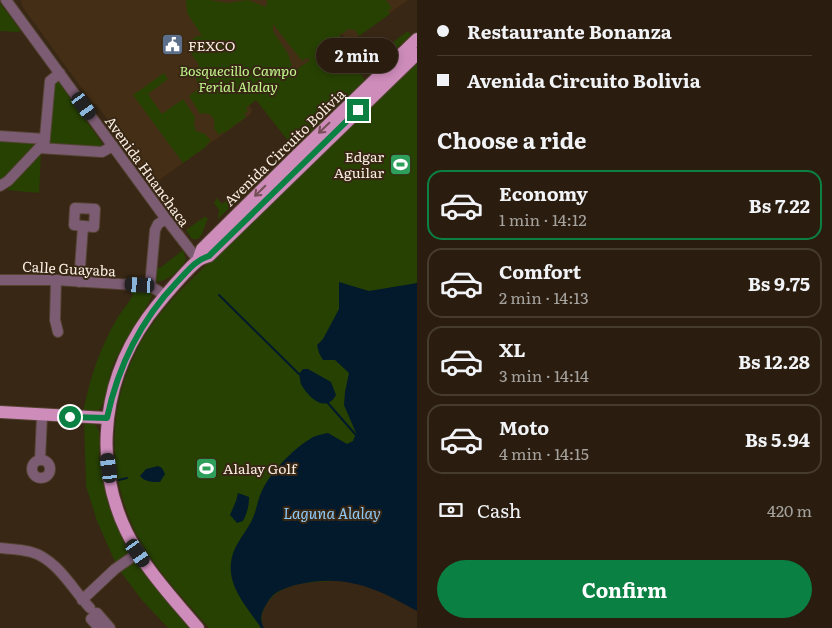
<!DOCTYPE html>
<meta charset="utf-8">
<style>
body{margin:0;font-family:Literata,serif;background:#362a1d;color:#f1f3f6;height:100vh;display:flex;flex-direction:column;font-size:19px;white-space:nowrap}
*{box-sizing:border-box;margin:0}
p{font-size:16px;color:#a5a29e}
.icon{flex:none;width:28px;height:28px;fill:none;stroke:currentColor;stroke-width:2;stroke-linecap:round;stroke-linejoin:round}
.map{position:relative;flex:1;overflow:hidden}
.drawer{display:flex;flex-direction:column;background:#2a1d0f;width:415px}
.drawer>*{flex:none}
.banner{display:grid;align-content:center;height:110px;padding:0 20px;background:#2a1d0f}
.end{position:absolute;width:22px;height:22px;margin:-11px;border:6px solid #0b8043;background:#fff;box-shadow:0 0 0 2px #fff}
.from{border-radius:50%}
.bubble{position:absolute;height:35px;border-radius:18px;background:#2a1d0f;box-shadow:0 2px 8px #0003,0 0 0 1px #463b2f;font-size:16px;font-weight:700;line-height:35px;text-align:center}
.car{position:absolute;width:15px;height:30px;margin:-15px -8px;border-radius:6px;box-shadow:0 0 4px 1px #0007;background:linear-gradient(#222 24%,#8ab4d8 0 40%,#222 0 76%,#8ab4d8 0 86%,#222 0)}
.banner b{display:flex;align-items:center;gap:18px;height:48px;font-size:19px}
.banner b+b{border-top:1px solid #463b2f}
.banner i{width:12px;height:12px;background:#f1f3f6}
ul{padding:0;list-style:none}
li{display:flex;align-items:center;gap:15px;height:70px;margin:0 10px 8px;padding:0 10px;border:2px solid #463b2f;border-radius:15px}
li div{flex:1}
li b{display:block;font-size:19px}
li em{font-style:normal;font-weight:700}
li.current{border-color:#0b8043}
li>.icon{width:45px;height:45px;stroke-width:1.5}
h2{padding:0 20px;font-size:22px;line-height:60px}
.pay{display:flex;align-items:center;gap:12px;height:55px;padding:0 20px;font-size:19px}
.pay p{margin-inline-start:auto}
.primary-button{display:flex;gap:10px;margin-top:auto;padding:10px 20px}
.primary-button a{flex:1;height:58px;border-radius:30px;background:#0b8043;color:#fff;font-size:20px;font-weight:700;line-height:58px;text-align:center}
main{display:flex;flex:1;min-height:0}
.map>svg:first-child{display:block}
.built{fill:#442e15}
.green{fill:#274103;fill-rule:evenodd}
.water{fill:#021a2b}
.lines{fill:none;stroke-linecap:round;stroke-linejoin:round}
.stream{stroke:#021a2b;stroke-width:2}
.minor-casing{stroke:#534331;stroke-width:12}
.major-casing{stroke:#534331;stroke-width:14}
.minor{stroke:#7c5c73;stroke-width:10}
.major{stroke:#cd8cba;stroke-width:12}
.oneway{stroke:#744f56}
.route{stroke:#0b8043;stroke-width:6}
.labels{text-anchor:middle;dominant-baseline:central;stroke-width:4;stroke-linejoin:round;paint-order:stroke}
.poi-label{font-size:14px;fill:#f9eee2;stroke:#382714;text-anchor:start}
.park-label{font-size:14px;font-style:italic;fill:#c2f88d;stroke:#382714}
.street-label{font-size:14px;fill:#f9eee2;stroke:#382714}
.water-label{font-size:15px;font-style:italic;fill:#8fc9f7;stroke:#382714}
</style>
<main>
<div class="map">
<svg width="417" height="628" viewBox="0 0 417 628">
<rect width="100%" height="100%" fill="#382714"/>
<path class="built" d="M21 0H408L350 42 342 34 337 37 318 55 248 104 252 110 251 114 155 183 149 181 110 126V123L96 104H93L22 6Z"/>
<path class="green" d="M186 0H209L227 3 248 0 266 7 267 0H386L392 8 388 11 390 14 359 36 355 30 348 29 342 34 340 32 341 43 366 82 297 146 293 147 256 100 246 108 248 111 244 114 246 117 224 133 223 132 219 135 214 128C216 118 210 111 200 114L189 96 199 88 200 85 196 81 197 68 199 65 190 52 189 42 197 36H202L187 13ZM273 24 302 61 307 58 310 60 283 79 281 76 286 73 285 71 292 66 288 54 273 31Z
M0 3 21 31 18 32 0 31Z
M408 31 411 35 385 59 387 48 382 42 387 39 392 43Z
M417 60V467L333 581C309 582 280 582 266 605 262 612 261 615 262 623L259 625 261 628H209C181 595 147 562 131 522 108 467 109 408 135 354 156 308 200 272 236 237 296 178 356 119 417 60Z
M164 73 168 79 148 94 162 114 183 99 195 117 194 124 196 131 205 134 211 141 206 145 207 146 183 163 133 95Z
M58 81 102 143 101 147 49 143 53 82Z
M0 140 34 143V145L5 178 0 182Z
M41 153 39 193 7 190Z
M244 187 245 193 218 219 219 210 214 203 217 198 222 204Z
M204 217 208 218 202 234 198 239H192L186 230Z
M183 250 186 260C178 272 168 282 153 282L155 267 160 268Z
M128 287C136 288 149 288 152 296 140 322 120 343 111 371 107 384 108 405 95 413L83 412C90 378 100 347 118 317 122 310 129 303 133 295Z
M84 420 95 424 99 431V457L105 490 110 510 129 554 116 564 97 521 86 486Z
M135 559 153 585 189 628H168L142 600 120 571Z"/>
<path class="water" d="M339 282 369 291 417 283V611C375 587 344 573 295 585 286 588 275 591 269 600 263 610 258 616 264 628H261C248 608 228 588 231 563 232 547 244 535 251 522 256 513 257 502 261 493 270 472 293 449 313 437 317 435 323 434 328 433L347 444 353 441 356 433 344 405 345 392 349 373 335 360H323L319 353 317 345 323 339 339 309Z
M303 369H308L331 382 336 395C326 413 310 399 302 386 300 383 300 377 299 374Z
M158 466 162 468 165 474 160 482C152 482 145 482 140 476L146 469Z
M238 493 249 497C249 507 247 513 243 521L237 523 230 515 236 501Z"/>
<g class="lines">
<path class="stream" d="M219 295 299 374
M327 402 355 434
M119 480 127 478"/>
<defs>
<path id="minor" d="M6 0 166 219 198 260
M0 136 45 139
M44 148 50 81 60 73
M0 186 8 181 39 148 102 152 113 146
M75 208 95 209 94 227 74 225Z
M0 280H56L150 286 165 295
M56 280 55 320 58 332
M79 282 83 226
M150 286 155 230 158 224 166 219
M40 460 42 416
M32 469a9 9 0 1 1 18 0a9 9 0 1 1-18 0Z
M0 548C10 549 21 549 31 552 57 559 73 590 90 608
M82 600 115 569 138 553
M99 628 91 619 97 613 110 628"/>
<path id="major" d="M198 260 202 249 295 157 417 39
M0 412 107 418
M198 628C178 604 155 580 139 554 91 479 98 387 148 317 160 301 172 287 185 273 189 269 194 263 199 260 202 258 206 257 209 256L417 54"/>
</defs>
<use href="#minor" class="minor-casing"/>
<use href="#major" class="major-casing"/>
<use href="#minor" class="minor"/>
<use href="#major" class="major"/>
</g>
<defs><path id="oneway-shaft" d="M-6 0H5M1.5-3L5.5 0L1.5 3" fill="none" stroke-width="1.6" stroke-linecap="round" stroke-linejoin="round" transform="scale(1.25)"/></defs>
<g class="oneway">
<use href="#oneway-shaft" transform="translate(324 128) rotate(136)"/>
<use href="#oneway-shaft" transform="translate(260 191) rotate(135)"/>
</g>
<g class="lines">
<path class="route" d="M70 417 107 418C118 366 140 321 177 282 188 271 194 261 209 256L358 110"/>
</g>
<defs>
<symbol id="civic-square" viewBox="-11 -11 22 22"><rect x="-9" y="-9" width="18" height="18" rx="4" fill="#5c6f8a" stroke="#382714"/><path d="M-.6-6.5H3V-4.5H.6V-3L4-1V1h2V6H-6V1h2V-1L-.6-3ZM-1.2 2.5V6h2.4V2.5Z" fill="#fff"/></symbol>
<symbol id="stadium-square" viewBox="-11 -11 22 22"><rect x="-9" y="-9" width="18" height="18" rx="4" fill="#2e9e5b" stroke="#382714"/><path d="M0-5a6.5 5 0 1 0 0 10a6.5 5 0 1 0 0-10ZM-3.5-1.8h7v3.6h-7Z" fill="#fff"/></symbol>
</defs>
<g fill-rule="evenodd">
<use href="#civic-square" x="160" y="32" width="25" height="25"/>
<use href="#stadium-square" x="388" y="152" width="25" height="25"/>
<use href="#stadium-square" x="194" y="456" width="25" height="25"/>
</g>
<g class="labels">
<g class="poi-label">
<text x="188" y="45">FEXCO</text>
<text x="384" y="156" text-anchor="end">Edgar<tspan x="384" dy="16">Aguilar</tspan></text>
<text x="223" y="468">Alalay Golf</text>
</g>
<g class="park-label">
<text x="238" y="70">Bosquecillo Campo<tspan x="238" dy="16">Ferial Alalay</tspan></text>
</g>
<g class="street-label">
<text transform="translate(284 147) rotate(-44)">Avenida Circuito Bolivia</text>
<text transform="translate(148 171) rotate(54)">Avenida Huanchaca</text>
<text transform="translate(69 268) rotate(3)">Calle Guayaba</text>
</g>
<g class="water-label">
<text x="332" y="512">Laguna Alalay</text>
</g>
</g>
</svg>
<i class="end from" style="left:70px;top:417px"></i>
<i class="end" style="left:358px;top:110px"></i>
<div class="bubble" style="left:316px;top:38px;width:82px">2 min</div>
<i class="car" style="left:84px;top:106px;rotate:144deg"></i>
<i class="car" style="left:140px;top:285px;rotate:273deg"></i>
<i class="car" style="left:109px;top:468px;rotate:353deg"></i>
<i class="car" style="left:138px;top:553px;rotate:145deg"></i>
</div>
<section class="drawer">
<div class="banner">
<b><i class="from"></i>Restaurante Bonanza</b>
<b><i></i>Avenida Circuito Bolivia</b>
</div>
<h2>Choose a ride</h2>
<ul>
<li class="current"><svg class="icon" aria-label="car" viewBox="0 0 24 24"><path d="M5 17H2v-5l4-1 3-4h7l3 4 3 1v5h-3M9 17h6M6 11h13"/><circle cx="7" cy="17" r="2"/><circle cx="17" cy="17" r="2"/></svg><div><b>Economy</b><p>1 min · 14:12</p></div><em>Bs 7.22</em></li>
<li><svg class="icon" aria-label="car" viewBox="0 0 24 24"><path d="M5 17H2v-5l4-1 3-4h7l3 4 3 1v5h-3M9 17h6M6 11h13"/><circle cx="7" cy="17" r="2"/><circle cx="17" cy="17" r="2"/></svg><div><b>Comfort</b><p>2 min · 14:13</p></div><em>Bs 9.75</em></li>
<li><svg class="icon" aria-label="car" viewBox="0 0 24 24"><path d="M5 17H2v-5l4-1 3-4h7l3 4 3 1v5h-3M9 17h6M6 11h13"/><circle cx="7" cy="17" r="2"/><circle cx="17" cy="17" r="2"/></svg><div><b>XL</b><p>3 min · 14:14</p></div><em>Bs 12.28</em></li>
<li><svg class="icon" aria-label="car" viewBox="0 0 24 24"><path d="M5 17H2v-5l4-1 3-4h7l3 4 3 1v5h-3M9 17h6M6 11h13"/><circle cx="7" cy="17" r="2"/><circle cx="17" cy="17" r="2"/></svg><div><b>Moto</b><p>4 min · 14:15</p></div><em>Bs 5.94</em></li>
</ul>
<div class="pay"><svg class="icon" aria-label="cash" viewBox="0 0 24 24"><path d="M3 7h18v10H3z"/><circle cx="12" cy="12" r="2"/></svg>Cash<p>420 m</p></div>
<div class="primary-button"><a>Confirm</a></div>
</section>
</main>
